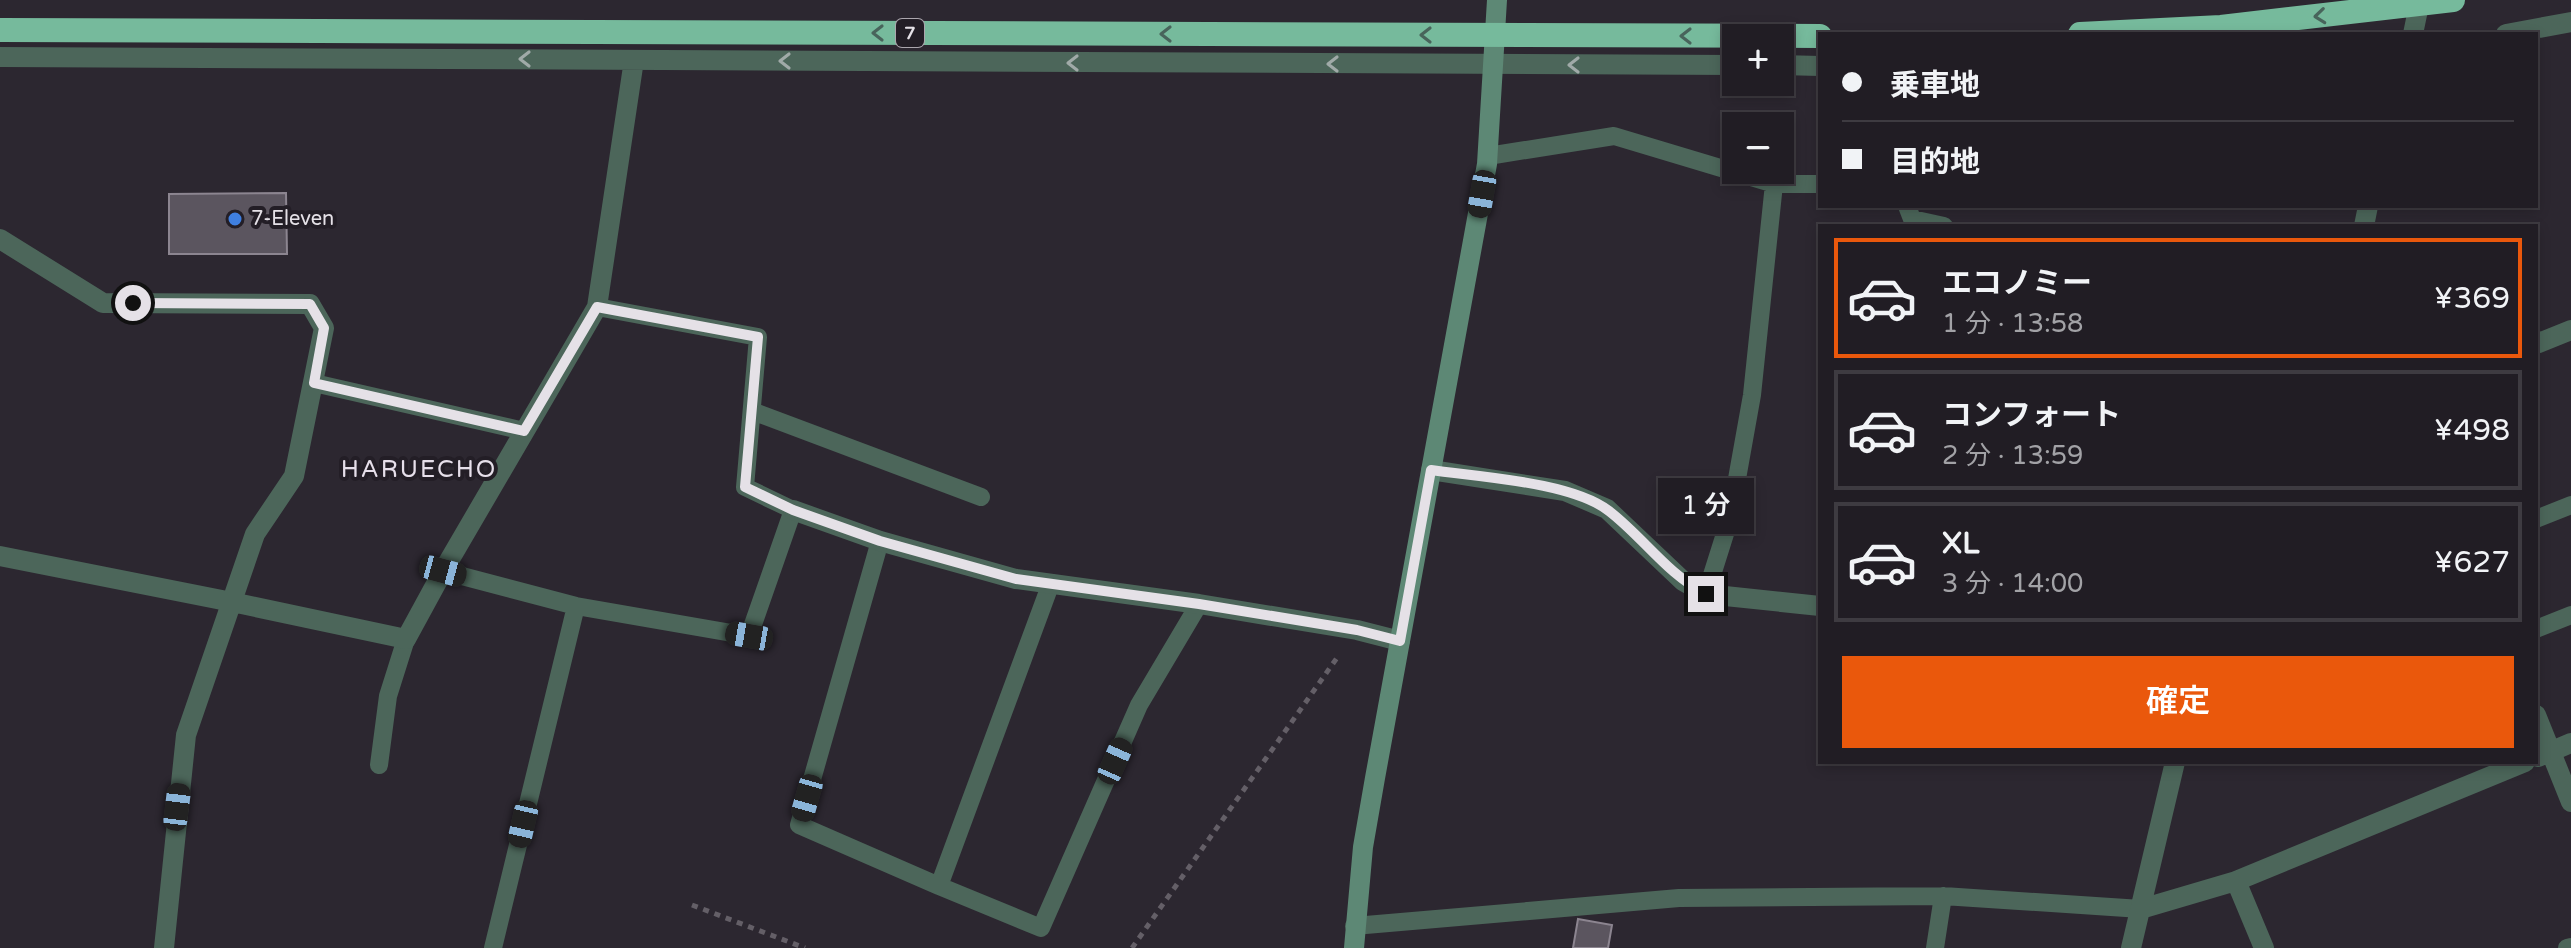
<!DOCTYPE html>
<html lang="ja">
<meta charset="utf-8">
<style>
body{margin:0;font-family:"Varela Round","Noto Sans JP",sans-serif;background:#2d2a31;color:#f1f3f6;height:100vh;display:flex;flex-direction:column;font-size:30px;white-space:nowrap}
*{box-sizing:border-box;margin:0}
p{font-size:26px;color:#a2a2a6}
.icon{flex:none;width:44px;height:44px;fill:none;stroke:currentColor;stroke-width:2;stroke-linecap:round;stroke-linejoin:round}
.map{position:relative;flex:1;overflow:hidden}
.side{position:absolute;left:1818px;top:224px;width:720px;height:540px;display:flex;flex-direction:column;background:#211d24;border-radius:0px;box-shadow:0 4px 12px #0003,0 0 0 2px #3e3b41}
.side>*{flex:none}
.hud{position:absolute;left:1818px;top:32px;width:720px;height:176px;border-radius:0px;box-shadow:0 4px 12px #0003,0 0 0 2px #3e3b41;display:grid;align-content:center;height:176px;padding:0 24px;background:#211d24}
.controls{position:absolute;left:1722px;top:24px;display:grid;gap:16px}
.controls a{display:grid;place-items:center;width:72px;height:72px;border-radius:0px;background:#211d24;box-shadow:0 4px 12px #0003,0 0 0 2px #3e3b41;font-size:40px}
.end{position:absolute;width:36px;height:36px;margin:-18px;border:10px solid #e5e1e7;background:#111;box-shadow:0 0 0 4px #111}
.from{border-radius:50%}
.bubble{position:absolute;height:56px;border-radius:0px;background:#211d24;box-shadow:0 4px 12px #0003,0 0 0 2px #3e3b41;font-size:26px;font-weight:600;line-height:56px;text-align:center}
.car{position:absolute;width:24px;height:48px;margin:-24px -12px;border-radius:10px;box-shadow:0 0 6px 2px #0007;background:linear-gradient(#222 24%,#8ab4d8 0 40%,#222 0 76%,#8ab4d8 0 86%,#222 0)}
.hud b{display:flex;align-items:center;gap:28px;height:76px;font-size:30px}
.hud b+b{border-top:2px solid #3e3b41}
.hud i{width:20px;height:20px;background:#f1f3f6}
ul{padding:14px 0 0;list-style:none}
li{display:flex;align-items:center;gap:24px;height:120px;margin:0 16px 12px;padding:0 8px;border:4px solid #3e3b41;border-radius:0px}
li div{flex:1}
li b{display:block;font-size:30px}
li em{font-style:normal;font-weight:600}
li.on{border-color:#ea580c}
li>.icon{width:72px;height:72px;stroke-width:1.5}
.cta{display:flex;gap:16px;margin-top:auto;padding:16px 24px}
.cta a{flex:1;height:92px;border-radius:0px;background:#ea580c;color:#fff;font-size:32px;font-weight:600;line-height:92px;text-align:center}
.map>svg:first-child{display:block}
.building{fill:#5b555f;stroke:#8c8590;stroke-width:2}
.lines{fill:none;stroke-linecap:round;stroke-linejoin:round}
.path{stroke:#645f67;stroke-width:5;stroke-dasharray:6 6;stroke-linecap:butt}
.lane{stroke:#4c665a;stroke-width:18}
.street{stroke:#4c665a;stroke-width:20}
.secondary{stroke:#5d8875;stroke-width:20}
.highway-bridge{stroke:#76ba9c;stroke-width:24}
.oneway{stroke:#48645b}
.oneway2{stroke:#a0aaa8}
.route{stroke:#e5e1e7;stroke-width:10}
.shop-dot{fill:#3f7fe0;stroke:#231e26;stroke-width:3}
.labels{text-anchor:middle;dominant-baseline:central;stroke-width:8;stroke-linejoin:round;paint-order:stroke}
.shield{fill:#231e26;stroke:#aba6ad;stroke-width:2}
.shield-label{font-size:18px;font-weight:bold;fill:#e5e1e7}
.poi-label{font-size:20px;fill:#e5e1e7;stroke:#231e26;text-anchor:start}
.quarter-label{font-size:24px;letter-spacing:2px;fill:#e6dfea;stroke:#231e26}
</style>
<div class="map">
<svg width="2571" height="948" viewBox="0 0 2571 948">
<rect width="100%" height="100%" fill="#2c2730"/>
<path class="building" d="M286 193 287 254H169V194Z
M1578 919 1612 925 1608 948H1573Z"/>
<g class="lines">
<path class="path" d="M692 905 805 948
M1132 948 1339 655"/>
<path class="lane" d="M1488 156 1614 136 1774 184H1820
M1907 206 1912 219 1944 226
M314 383 524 431
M752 411 981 497
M2536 519 2571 505
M880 541 799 825 939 886 1051 583
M443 571 576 606 749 636 793 510 745 487 758 337 597 307
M1706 594 1730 518 1752 395 1774 184
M2536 629 2571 615
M379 765 388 696 406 639
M939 886 1041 928 1139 705 1199 604
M1354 926 1679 898 1943 896 2141 909
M493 948 576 606
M1935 948 1943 896
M2567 948 2571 947"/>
<path class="street" d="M2413 34 2420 0
M2506 34 2571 22
M0 57 1736 65
M1780 65 1820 66
M2364 226 2368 206
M0 239 103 303 310 304 324 328 294 476 255 534 186 735 164 948
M2536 344 2571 330
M1431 470 1565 491 1607 509 1683 581 1706 594 1820 606
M793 510 880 541 1016 579 1199 604 1357 630 1400 641
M0 556 232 602 406 639 443 571 597 307 634 60
M2536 715 2571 802
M2538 757 2571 743
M2236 881 2264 948
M2141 909 2236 881 2525 762
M2131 948 2175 762"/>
<path class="secondary" d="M1354 948 1363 847 1375 778 1487 164 1497 0"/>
<path class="highway-bridge" d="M0 30 1820 36
M2080 34 2221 27 2453 0"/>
</g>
<defs><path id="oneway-chevron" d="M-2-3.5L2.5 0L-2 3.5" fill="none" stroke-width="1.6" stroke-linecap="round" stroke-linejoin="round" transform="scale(2)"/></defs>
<g class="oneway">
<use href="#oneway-chevron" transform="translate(2320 16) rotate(174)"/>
<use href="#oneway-chevron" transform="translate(878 33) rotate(-180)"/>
<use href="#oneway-chevron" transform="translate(1166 34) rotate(-180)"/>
<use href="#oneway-chevron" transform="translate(1426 35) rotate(-180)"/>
<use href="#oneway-chevron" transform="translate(1686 36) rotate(-180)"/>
</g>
<g class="oneway2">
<use href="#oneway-chevron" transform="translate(525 59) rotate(-180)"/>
<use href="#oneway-chevron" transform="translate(785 61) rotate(-180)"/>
<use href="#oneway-chevron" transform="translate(1073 63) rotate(-180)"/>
<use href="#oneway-chevron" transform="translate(1333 64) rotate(-180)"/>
<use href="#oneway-chevron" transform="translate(1574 65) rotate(-180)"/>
</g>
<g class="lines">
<path class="route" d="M133 303 310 304 324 328 314 383 524 431 597 307 758 337 745 487 793 510 880 541 1016 579 1199 604 1357 630 1400 641 1431 470C1479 477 1572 482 1609 511 1644 538 1666 573 1706 594"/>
</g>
<circle class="shop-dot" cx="235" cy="219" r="8"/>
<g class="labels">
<rect class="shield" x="896" y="19" width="28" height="28" rx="6"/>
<g class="shield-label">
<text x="910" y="33">7</text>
</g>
<g class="poi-label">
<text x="251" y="219">7-Eleven</text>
</g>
<g class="quarter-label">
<text x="419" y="469">HARUECHO</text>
</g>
</g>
</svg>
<div class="controls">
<a>+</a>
<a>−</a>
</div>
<i class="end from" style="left:133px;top:303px"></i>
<i class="end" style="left:1706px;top:594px"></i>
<div class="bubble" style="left:1658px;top:478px;width:96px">1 分</div>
<i class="car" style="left:1482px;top:194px;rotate:190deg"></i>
<i class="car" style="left:443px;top:571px;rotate:105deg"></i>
<i class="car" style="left:749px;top:636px;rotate:280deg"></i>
<i class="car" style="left:1115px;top:761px;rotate:24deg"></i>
<i class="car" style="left:807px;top:798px;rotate:196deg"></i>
<i class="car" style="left:177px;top:807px;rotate:7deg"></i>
<i class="car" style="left:523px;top:824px;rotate:193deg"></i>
<div class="hud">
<b><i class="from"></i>乗車地</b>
<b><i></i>目的地</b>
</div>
<section class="side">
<ul>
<li class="on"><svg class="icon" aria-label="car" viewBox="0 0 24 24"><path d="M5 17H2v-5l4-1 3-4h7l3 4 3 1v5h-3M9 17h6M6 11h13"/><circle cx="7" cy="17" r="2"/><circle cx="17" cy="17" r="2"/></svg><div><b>エコノミー</b><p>1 分 · 13:58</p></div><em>¥369</em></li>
<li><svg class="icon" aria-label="car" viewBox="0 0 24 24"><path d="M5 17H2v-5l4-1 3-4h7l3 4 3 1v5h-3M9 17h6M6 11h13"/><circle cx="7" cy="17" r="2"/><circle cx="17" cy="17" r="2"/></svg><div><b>コンフォート</b><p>2 分 · 13:59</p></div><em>¥498</em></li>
<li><svg class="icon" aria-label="car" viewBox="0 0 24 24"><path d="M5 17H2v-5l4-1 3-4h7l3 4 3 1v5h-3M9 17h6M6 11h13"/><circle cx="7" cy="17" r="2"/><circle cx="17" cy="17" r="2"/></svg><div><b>XL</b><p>3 分 · 14:00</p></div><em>¥627</em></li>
</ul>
<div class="cta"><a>確定</a></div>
</section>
</div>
